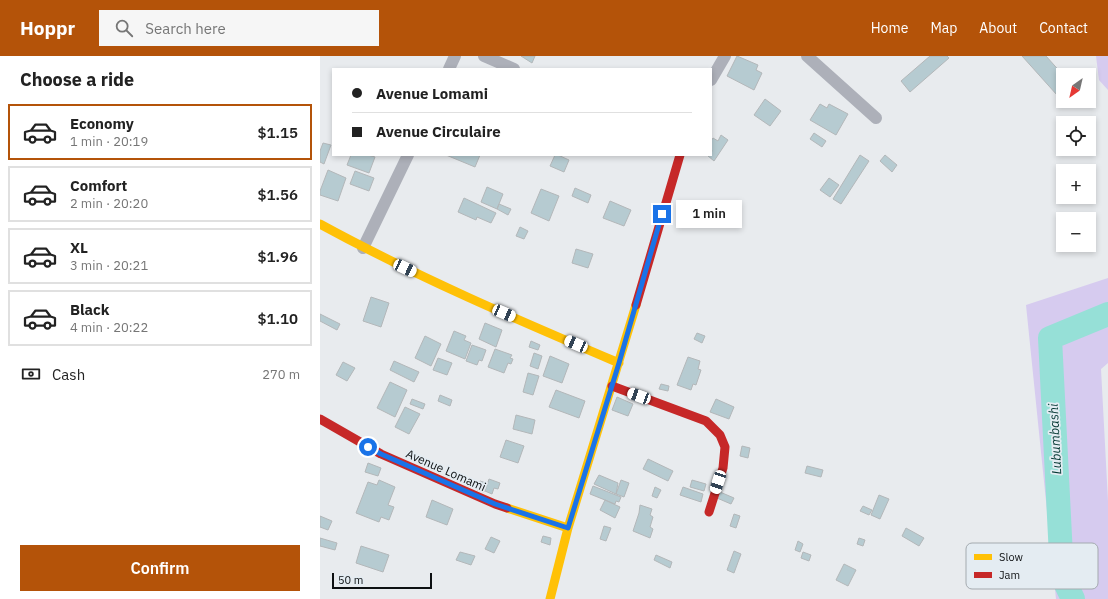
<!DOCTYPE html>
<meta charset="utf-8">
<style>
body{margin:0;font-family:"IBM Plex Sans",sans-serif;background:#f6f6f6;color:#222;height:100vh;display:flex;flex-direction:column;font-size:15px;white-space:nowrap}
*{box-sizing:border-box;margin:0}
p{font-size:13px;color:#767676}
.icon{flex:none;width:22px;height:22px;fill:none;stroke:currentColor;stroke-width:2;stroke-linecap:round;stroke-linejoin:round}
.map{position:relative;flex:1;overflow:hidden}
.panel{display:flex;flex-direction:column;background:#fff;width:320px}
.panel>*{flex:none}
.guide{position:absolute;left:12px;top:12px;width:380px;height:88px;border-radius:0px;box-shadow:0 2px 6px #0003;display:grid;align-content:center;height:88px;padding:0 20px;background:#fff}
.needle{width:26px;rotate:214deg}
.fabs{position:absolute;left:736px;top:12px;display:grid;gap:8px}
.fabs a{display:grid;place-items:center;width:40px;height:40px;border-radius:0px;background:#fff;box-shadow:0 2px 6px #0003;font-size:20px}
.scale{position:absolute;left:12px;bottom:10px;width:100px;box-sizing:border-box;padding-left:4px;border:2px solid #0d1012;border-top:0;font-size:11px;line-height:14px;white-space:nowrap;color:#0d1012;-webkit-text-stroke:3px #e4ecf2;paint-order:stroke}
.end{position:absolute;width:18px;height:18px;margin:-9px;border:5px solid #1a73e8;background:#fff;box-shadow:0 0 0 2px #fff}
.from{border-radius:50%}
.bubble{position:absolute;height:28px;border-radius:0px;background:#fff;box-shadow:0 2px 6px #0003;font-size:13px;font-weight:600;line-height:28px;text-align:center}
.car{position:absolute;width:12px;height:24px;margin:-12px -6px;border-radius:5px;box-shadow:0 0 3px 1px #0007;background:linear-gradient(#fff 24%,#345 0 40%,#fff 0 76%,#345 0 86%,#fff 0)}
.guide b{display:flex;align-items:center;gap:14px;height:38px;font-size:15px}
.guide b+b{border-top:1px solid #e0e0e0}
.guide i{width:10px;height:10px;background:#222}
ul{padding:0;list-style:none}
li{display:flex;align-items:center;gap:12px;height:56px;margin:0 8px 6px;padding:0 12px;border:2px solid #e0e0e0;border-radius:0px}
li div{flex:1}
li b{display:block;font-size:15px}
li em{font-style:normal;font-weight:600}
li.on{border-color:#b45309}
li>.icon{width:36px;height:36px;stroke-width:1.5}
h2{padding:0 20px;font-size:18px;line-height:48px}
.pay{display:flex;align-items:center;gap:10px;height:44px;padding:0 20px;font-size:15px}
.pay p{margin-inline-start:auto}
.action{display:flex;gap:8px;margin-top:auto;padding:8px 20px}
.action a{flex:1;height:46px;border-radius:0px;background:#b45309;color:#fff;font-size:16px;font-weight:600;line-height:46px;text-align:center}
header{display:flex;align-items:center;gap:24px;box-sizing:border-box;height:56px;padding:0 20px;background:#b45309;color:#fff}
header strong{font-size:19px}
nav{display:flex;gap:22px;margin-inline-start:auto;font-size:14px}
.search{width:280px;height:36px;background:#f6f6f6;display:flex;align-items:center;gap:10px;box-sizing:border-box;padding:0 14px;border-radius:0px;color:#767676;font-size:15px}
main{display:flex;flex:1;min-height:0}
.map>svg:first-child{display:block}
.green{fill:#d6cbef}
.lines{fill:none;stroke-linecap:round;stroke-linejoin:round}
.river{stroke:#96e0d7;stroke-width:24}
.building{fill:#b6cbd1;stroke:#b3b7b9}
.street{stroke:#adb0b9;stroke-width:12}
.slow{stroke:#ffc107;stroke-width:9}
.jam{stroke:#c62828;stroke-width:9}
.route{stroke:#1a73e8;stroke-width:5}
.labels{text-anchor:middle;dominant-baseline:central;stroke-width:3.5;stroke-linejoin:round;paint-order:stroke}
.street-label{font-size:12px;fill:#0d1012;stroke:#e4ecf2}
.water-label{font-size:13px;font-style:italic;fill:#033732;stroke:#e4ecf2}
.key{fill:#e4ecf2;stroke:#a4aaaf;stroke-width:1}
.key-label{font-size:11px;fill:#0d1012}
</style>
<header>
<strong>Hoppr</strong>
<div class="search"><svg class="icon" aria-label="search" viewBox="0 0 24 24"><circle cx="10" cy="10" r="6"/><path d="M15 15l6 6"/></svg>Search here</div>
<nav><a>Home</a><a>Map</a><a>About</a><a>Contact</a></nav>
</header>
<main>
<section class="panel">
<h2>Choose a ride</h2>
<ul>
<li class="on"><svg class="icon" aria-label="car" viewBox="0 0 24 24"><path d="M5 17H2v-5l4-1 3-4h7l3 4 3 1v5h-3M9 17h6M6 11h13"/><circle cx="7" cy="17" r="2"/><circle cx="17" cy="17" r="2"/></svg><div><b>Economy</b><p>1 min · 20:19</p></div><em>$1.15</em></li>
<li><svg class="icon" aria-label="car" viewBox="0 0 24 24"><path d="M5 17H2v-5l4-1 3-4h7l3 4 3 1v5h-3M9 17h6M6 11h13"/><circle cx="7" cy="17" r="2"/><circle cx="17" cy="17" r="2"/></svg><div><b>Comfort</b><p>2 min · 20:20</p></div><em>$1.56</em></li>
<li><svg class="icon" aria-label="car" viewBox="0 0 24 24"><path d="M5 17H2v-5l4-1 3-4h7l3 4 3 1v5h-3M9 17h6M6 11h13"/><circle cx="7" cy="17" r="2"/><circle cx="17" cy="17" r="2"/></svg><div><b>XL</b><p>3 min · 20:21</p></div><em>$1.96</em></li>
<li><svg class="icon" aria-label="car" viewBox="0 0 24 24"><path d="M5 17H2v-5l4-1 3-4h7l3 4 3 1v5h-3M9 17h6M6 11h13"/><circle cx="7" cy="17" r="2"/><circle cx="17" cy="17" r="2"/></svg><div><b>Black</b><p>4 min · 20:22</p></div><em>$1.10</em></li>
</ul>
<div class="pay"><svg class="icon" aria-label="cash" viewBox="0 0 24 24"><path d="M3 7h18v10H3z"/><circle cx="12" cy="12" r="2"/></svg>Cash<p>270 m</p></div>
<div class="action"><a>Confirm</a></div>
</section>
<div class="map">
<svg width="788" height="543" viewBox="0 0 788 543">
<rect width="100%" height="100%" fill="#e8ebee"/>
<path class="green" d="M776 0H788V34L779 24Z
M788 222V307L781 313 788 445V543H736L706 249Z"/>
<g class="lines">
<path class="river" d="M753 543 742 520 730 282 788 258"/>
</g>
<path class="building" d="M201 0H215L212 7Z
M417 0 438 9 436 14 442 17 434 34 407 20Z
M610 0H627L629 2 590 36 581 25Z
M702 0H726L743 19V34L737 39Z
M445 43 461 55 450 70 434 59Z
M500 48 507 52 509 48 528 58 516 79 490 64Z
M494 77 506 85 502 91 490 83Z
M401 79 408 84 394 105 388 100 391 99 392 94 391 93V85L393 82 398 85Z
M3 87 11 89 4 108 0 106V95Z
M31 99H48L55 101 49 117 27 109Z
M126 99H160L155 111Z
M235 99H238L249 104 244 116 230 110Z
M540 99 549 105 521 148 513 143Z
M565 99 577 109 572 116 560 105Z
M8 114 26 122 18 145 0 139V135Z
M35 115 54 122 49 135 30 128Z
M509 122 519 129 510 141 500 134Z
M167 131 183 138 177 153 161 146Z
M255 132 271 139 268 147 252 140Z
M221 133 239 140 229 165 211 157Z
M144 142 176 157 171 167 157 161 156 164 138 156Z
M290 145 311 154 304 170 283 162Z
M179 148 191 153 188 159 177 153Z
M200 171 208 175 204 183 196 180Z
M256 193 273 198 268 212 252 207Z
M51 241 69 247 61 271 43 265Z
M0 258 20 268 17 274 0 265Z
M165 267 182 274 176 291 159 283Z
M134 275 146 280 144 284 151 287 145 303 126 295Z
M377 277 385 280 382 287 374 283Z
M105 280 121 288 111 310 95 302Z
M211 285 220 289 218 294 209 291Z
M152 289 166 294 162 305 159 304 157 309 146 305Z
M175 293 192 299 190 302 193 303 191 308 188 307 184 317 168 311Z
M214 297 222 300 218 313 210 310Z
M230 300 249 308 242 327 223 320Z
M368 301 380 305 378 313 381 314 376 329 373 328 371 334 357 329Z
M118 302 132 307 127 319 113 314Z
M74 305 99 316 94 326 70 314Z
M23 306 35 312 27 325 16 319Z
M208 317 219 320 213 339 203 336Z
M70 326 87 334 75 361 57 352Z
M341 328 349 330 348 335 339 333Z
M236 334 265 345 259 362 229 351Z
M120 339 132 344 130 350 118 345Z
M297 341 313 348 308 360 292 354Z
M92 343 105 348 103 353 90 348Z
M396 343 414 351 409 363 390 356Z
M85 351 100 358 89 378 75 371Z
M196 359 215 364 212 378 193 373Z
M186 384 204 390 198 407 180 401Z
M422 390 430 392 428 402 420 400Z
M328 403 353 415 348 425 323 413Z
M48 407 61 412 58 420 45 416Z
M487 410 503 414 501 421 485 417Z
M279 419 298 427 296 438 274 428Z
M169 423 180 427 178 433 174 432 172 438 165 435Z
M59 424 75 431 68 449 74 451 69 464 61 461 59 466 36 457 48 426 57 429Z
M301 424 309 427 304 441 296 438Z
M372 424 386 428 384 435 370 431Z
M160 425 166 427 164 436 157 434Z
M273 430 301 441 299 446 296 445 295 448 270 438Z
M335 431 341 434 337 442 332 440Z
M363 431 383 438 381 446 360 439Z
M400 436 414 442 411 448 397 442Z
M559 439 569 443 560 463 551 459Z
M112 444 133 453 127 469 106 461Z
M285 444 300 451 295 462 280 454Z
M320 449 332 453 330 459 333 461 330 471 333 473 330 482 313 475 319 457Z
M543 450 552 454 549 459 540 455Z
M414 458 420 460 416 472 410 470Z
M0 460 12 465 8 474 0 471Z
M284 470 291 472 286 485 280 483Z
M586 472 604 482 599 490 582 480Z
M223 480 231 482 230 489 221 486Z
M171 481 180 485 174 497 165 493Z
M0 482 17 487 15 494 0 490Z
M539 482 545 484 543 490 537 488Z
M478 485 483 488 480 496 475 494Z
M41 490 69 499 63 516 36 507Z
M414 495 421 498 414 517 407 514Z
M140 496 155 500 151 509 136 504Z
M483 496 491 499 489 505 481 502Z
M336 499 352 506 350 512 334 504Z
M524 508 536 514 528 530 516 524Z"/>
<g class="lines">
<path class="street" d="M164 0 194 13
M487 0 556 62
M129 13 135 0
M391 24 405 0
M43 192 88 99"/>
<path class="slow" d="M0 168C97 221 198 264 299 307
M187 452 248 472
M230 543 248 472 316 249"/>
<path class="jam" d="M316 249 360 99
M292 330 386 365 400 379 405 391 403 412 389 456
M0 363 61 398 175 448 187 452"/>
</g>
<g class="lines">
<path class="route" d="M48 391 61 398 175 448 248 472 299 307 342 158"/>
</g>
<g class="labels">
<g class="street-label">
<text transform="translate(126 414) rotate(24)">Avenue Lomami</text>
</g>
<g class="water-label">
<text transform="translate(735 383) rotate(-93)">Lubumbashi</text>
</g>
</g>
<rect x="646" y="487" width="132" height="46" rx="6" class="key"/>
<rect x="654" y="498" width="18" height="6" fill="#ffc107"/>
<rect x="654" y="516" width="18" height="6" fill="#c62828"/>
<g class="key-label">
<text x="679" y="505">Slow</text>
<text x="679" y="523">Jam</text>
</g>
</svg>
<div class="fabs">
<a><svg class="needle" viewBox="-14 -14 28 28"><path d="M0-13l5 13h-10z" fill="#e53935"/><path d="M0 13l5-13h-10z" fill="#767676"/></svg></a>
<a><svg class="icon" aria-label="locate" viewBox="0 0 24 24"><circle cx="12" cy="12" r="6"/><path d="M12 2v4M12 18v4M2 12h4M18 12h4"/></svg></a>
<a>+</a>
<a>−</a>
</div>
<div class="scale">50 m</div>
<i class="end from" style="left:48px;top:391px"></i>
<i class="end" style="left:342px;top:158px"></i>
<div class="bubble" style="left:356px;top:144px;width:66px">1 min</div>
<i class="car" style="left:85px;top:212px;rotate:115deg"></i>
<i class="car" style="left:184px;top:257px;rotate:113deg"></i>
<i class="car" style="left:256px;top:288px;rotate:293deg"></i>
<i class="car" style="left:319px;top:340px;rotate:290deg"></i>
<i class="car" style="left:398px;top:426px;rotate:198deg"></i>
<div class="guide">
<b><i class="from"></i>Avenue Lomami</b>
<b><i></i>Avenue Circulaire</b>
</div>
</div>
</main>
